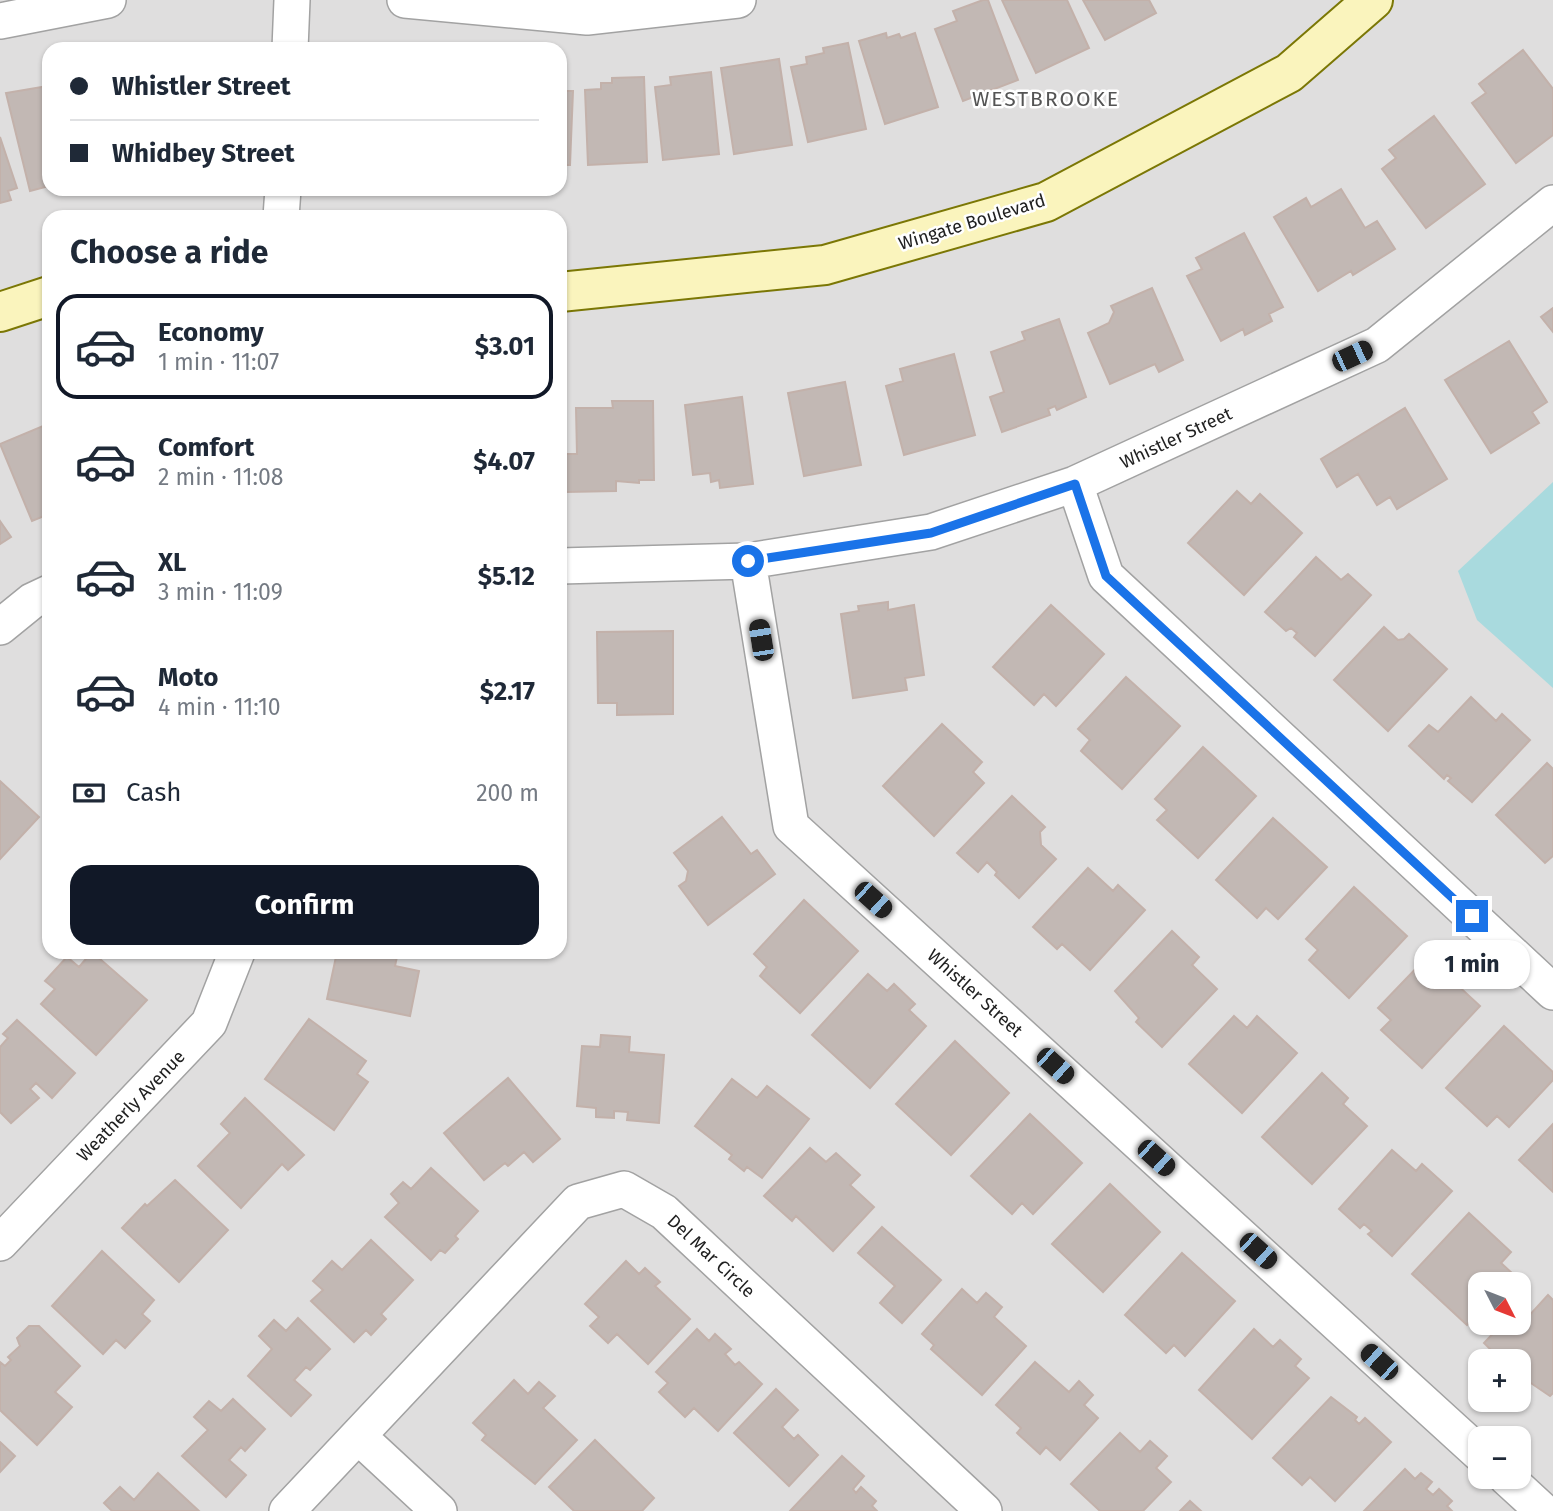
<!DOCTYPE html>
<meta charset="utf-8">
<style>
body{margin:0;font-family:"Fira Sans",sans-serif;background:#f6f6f7;color:#1f2937;height:100vh;display:flex;flex-direction:column;font-size:26px;white-space:nowrap}
*{box-sizing:border-box;margin:0}
p{font-size:23px;color:#747a83}
.icon{flex:none;width:38px;height:38px;fill:none;stroke:currentColor;stroke-width:2;stroke-linecap:round;stroke-linejoin:round}
.map{position:relative;flex:1;overflow:hidden}
.side{position:absolute;left:42px;top:210px;width:525px;height:749px;display:flex;flex-direction:column;background:#fff;border-radius:21px;box-shadow:0 2px 5px #0004}
.side>*{flex:none}
.top-card{position:absolute;left:42px;top:42px;width:525px;height:154px;border-radius:21px;box-shadow:0 2px 5px #0004;display:grid;align-content:center;height:154px;padding:0 28px;background:#fff}
.needle{width:46px;rotate:132deg}
.tools{position:absolute;left:1468px;top:1272px;display:grid;gap:14px}
.tools a{display:grid;place-items:center;width:63px;height:63px;border-radius:14px;background:#fff;box-shadow:0 2px 5px #0004;font-size:35px}
.end{position:absolute;width:32px;height:32px;margin:-16px;border:9px solid #1a73e8;background:#fff;box-shadow:0 0 0 4px #fff}
.from{border-radius:50%}
.bubble{position:absolute;height:49px;border-radius:21px;background:#fff;box-shadow:0 2px 5px #0004;font-size:23px;font-weight:700;line-height:49px;text-align:center}
.car{position:absolute;width:21px;height:42px;margin:-21px -10px;border-radius:9px;box-shadow:0 0 5px 2px #0007;background:linear-gradient(#222 24%,#8ab4d8 0 40%,#222 0 76%,#8ab4d8 0 86%,#222 0)}
.top-card b{display:flex;align-items:center;gap:24px;height:66px;font-size:26px}
.top-card b+b{border-top:2px solid #e0e1e3}
.top-card i{width:18px;height:18px;background:#1f2937}
ul{padding:0;list-style:none}
li{display:flex;align-items:center;gap:21px;height:105px;margin:0 14px 10px;padding:0 14px;border:4px solid transparent;border-radius:21px}
li div{flex:1}
li b{display:block;font-size:26px}
li em{font-style:normal;font-weight:700}
li.active{border-color:#111827}
li>.icon{width:63px;height:63px;stroke-width:1.5}
h2{padding:0 28px;font-size:32px;line-height:84px}
.pay{display:flex;align-items:center;gap:18px;height:77px;padding:0 28px;font-size:26px}
.pay p{margin-inline-start:auto}
.primary-button{display:flex;gap:14px;margin-top:auto;padding:14px 28px}
.primary-button a{flex:1;height:80px;border-radius:21px;background:#111827;color:#fff;font-size:28px;font-weight:700;line-height:80px;text-align:center}
.map>svg:first-child{display:block}
.residential{fill:#dfdede;fill-rule:evenodd}
.water{fill:#a9dade}
.building{fill:#c2b8b4;stroke:#c3b1aa;stroke-width:2}
.lines{fill:none;stroke-linecap:round;stroke-linejoin:round}
.street-casing{stroke:#a2a2a2;stroke-width:38}
.secondary-casing{stroke:#7b7705;stroke-width:42}
.street{stroke:#fff;stroke-width:35}
.secondary{stroke:#faf4bd;stroke-width:38}
.route{stroke:#1a73e8;stroke-width:9}
.labels{text-anchor:middle;dominant-baseline:central;stroke-width:5;stroke-linejoin:round;paint-order:stroke}
.street-label{font-size:18px;fill:#212121;stroke:#fff}
.quarter-label{font-size:21px;letter-spacing:2px;fill:#545454;stroke:#fff}
</style>
<div class="map">
<svg width="1553" height="1511" viewBox="0 0 1553 1511">
<rect width="100%" height="100%" fill="#f1ede8"/>
<path class="residential" d="M0 0H1553V1511H0ZM49 49H560V189H49ZM49 217H560V952H49ZM1480 1284H1519V1323H1480ZM1480 1362H1519V1400H1480ZM1480 1438H1519V1477H1480Z"/>
<path class="water" d="M1553 482V688L1477 620 1458 571Z"/>
<path class="building" d="M983 0H988L1018 80 963 101 935 29 957 21 953 11Z
M1002 0H1067L1089 48 1036 73Z
M1083 0H1149L1156 13 1105 40Z
M886 33 887 38 899 34 901 38 915 33 938 107 885 124 859 41Z
M848 43 866 129 808 142 791 67 807 64 806 57 824 53 823 48Z
M1523 50 1553 89V135L1516 163 1472 103 1486 93 1479 84Z
M779 59 792 145 734 154 721 68Z
M711 72 719 154 663 160 655 87 671 85 670 77Z
M644 77 647 162 588 165 585 90 601 89V83H612V78Z
M48 86 49 186 30 191 6 93Z
M560 91H573L570 165H560Z
M1434 116 1485 184 1426 228 1382 169 1396 158 1389 150Z
M0 137 17 188 8 191 11 200 0 203Z
M1341 189 1365 228 1377 221 1395 249 1353 275 1351 271 1318 291 1274 217 1306 198 1311 207Z
M1244 233 1283 307 1269 314 1272 321 1245 335 1243 329 1221 341 1187 276 1202 269 1196 258Z
M1152 288 1183 360 1159 372 1155 364 1110 384 1088 333 1109 323 1114 312 1111 306Z
M1553 308V332L1541 317Z
M1059 319 1086 397 1057 410 1055 406 1048 409 1050 415 1002 432 990 397 1004 392 991 352 1025 340 1022 332Z
M1509 341 1547 402 1532 412 1539 423 1491 453 1445 380Z
M954 354 975 435 904 455 886 386 903 381 900 369Z
M845 382 861 465 804 476 788 393Z
M742 397 753 484 720 488 719 480 711 482 710 473 693 475 685 405Z
M612 401H653L654 480H639V483L616 481V491L566 492V454H577L576 408H613Z
M1405 408 1447 479 1397 509 1390 497 1377 505 1358 474 1337 487 1321 459Z
M43 426 49 440V514L32 521 0 444Z
M1237 491 1251 504 1260 494 1302 533 1244 595 1188 543Z
M0 521 11 537 0 544Z
M1316 557 1341 580 1348 574 1371 595 1315 656 1294 637 1297 633 1291 628 1286 631 1265 612Z
M888 602V610L914 605 924 675 905 678 907 690 853 698 841 614 859 611 858 606Z
M1051 605 1104 654 1056 706 1044 694 1034 705 993 667Z
M1384 627 1398 640 1404 639 1409 634 1447 669 1388 731 1334 680Z
M673 631V714L617 715V703H598L597 632Z
M1126 677 1180 726 1122 789 1081 751 1090 740 1078 729Z
M1471 697 1496 721 1502 714 1530 740 1472 802 1448 781 1451 778 1447 775 1444 779 1409 746 1429 725 1438 732Z
M942 724 982 762 973 772 984 783 934 836 883 786Z
M1203 747 1256 796 1198 858 1157 820 1167 810 1155 799Z
M1547 763 1553 769V856L1545 863 1496 815Z
M0 781 39 817 0 859Z
M1012 796 1045 827 1040 832 1041 845 1056 859 1019 898 995 875 997 872 987 862 978 872 957 853Z
M722 817 751 854 757 850 775 874 708 925 679 886 686 881 688 871 674 853Z
M1273 818 1327 867 1278 919 1266 908 1257 918 1216 880Z
M1088 868 1113 891 1118 885 1145 910 1090 970 1062 944 1057 949 1033 927Z
M1354 887 1407 936 1349 998 1309 960 1318 950 1306 939Z
M804 900 858 951 800 1013 760 976 767 967 754 954Z
M1172 931 1199 957 1192 965 1217 989 1162 1047 1136 1022 1139 1018 1115 991Z
M92 952 147 1000 96 1055 41 1004 55 989 45 981 67 957 79 967Z
M337 952H398L395 966 419 971 410 1016 327 999Z
M1427 957 1480 1006 1422 1068 1381 1030 1391 1020 1378 1008Z
M868 974 887 991 894 984 915 1004 909 1010 926 1026 870 1088 812 1035Z
M1234 1016 1247 1028 1257 1016 1297 1053 1242 1113 1189 1064Z
M309 1019 366 1061 357 1074 368 1082 334 1130 265 1079Z
M17 1020 75 1073 52 1098 36 1083 30 1089 39 1098 11 1123 0 1112V1047L8 1038 3 1034Z
M1504 1026 1553 1072V1080L1509 1127 1497 1116 1487 1126 1446 1088Z
M601 1035 630 1037 629 1052 664 1055 659 1123 627 1120 628 1112 614 1111V1118L596 1117V1108L577 1106 582 1046 600 1047Z
M955 1041 1009 1093 951 1155 896 1104Z
M1322 1073 1348 1098 1343 1104 1367 1126 1312 1184 1262 1137Z
M508 1078 560 1139 533 1162 524 1152 508 1166 505 1163 484 1180 444 1133Z
M732 1079 757 1098 767 1086 809 1119 762 1178 747 1167 744 1171 729 1159 732 1155 695 1126Z
M245 1098 304 1155 288 1170 282 1164 241 1208 198 1166 230 1133 221 1124Z
M1030 1114 1082 1163 1033 1214 1022 1203 1012 1214 971 1176Z
M1553 1124V1192L1519 1160Z
M810 1148 826 1162 836 1153 860 1175 850 1185 874 1207 833 1251 796 1216 792 1221 764 1196Z
M1392 1150 1416 1171 1422 1164 1452 1191 1392 1256 1368 1234 1372 1231 1364 1224 1360 1228 1339 1209Z
M431 1168 478 1211 455 1236 458 1239 445 1253 440 1250 431 1260 385 1217 399 1203 391 1194 403 1182 411 1189Z
M175 1180 228 1230 179 1282 122 1228 145 1204 147 1206Z
M1110 1184 1160 1232 1103 1292 1052 1244Z
M1469 1213 1511 1252 1501 1263 1514 1275 1505 1284H1480V1311L1467 1325 1412 1274Z
M882 1227 941 1280 902 1323 880 1303 895 1286 858 1253Z
M371 1240 413 1280 381 1314 386 1319 371 1335 366 1330 354 1342 311 1301 323 1290 313 1281 332 1261 342 1270Z
M102 1251 154 1300 142 1314 150 1321 125 1348 116 1340 103 1354 52 1306Z
M1182 1253 1235 1301 1185 1356 1174 1345 1166 1353 1125 1315Z
M626 1261 639 1274 645 1268 660 1282 655 1286 690 1319 648 1364 617 1334 608 1343 590 1326 599 1317 585 1304Z
M962 1289 977 1303 986 1293 1002 1307 994 1317 1026 1346 982 1395 931 1349 934 1345 922 1334Z
M1548 1295 1553 1300V1393L1550 1396 1525 1379 1528 1376 1523 1371 1519 1375V1362H1503L1484 1343 1503 1323H1510L1517 1329Z
M298 1318 330 1349 310 1370 306 1367 294 1380 311 1395 291 1416 248 1376 272 1349 259 1336 274 1320 286 1331Z
M29 1326H39L80 1366 55 1392 72 1407 37 1445 0 1410V1362L5 1366 11 1360 8 1357 20 1346 17 1338Z
M697 1329 709 1341 715 1334 731 1349 725 1354 735 1365 739 1362 762 1384 718 1431 694 1408 685 1417 659 1392 668 1383 656 1372Z
M1254 1329 1273 1347 1280 1340 1301 1359 1295 1366 1309 1378 1252 1439 1199 1390Z
M1035 1362 1069 1392 1079 1381 1093 1395 1084 1405 1098 1418 1060 1460 1046 1447 1040 1454 1017 1433 1021 1428 996 1405Z
M514 1380 528 1394 539 1382 555 1396 543 1408 577 1440 535 1484 482 1440 486 1435 473 1423Z
M776 1389 798 1410 782 1427 794 1439 798 1435 818 1455 789 1486 734 1433Z
M1331 1397 1357 1417 1355 1420 1359 1424 1365 1418 1391 1442 1335 1501 1310 1477 1302 1485 1273 1458Z
M233 1399 265 1429 245 1451 241 1447 229 1460 246 1475 226 1497 182 1456 208 1430 194 1417 209 1401 221 1411Z
M1120 1433 1140 1452 1150 1441 1167 1456 1156 1468 1171 1482 1143 1511H1100L1071 1484Z
M595 1440 654 1498 642 1511H574L549 1487Z
M0 1442 15 1456 0 1472Z
M842 1456 864 1476 853 1489 856 1493 861 1487 876 1501 872 1506 877 1511H790Z
M1405 1469 1415 1479 1421 1473 1432 1482 1426 1489 1433 1495 1439 1489 1452 1501 1447 1506 1452 1511H1364Z
M158 1473 199 1511H112L104 1503 120 1487 134 1500Z
M1190 1501 1201 1511H1180Z"/>
<g class="lines">
<defs>
<path id="street" d="M405 0 587 17 738 0
M0 21 108 0
M290 49 292 0
M281 217 283 189
M1075 484 1106 576 1553 992
M748 561 791 826 1480 1454
M560 566 748 561 931 532 1075 484 1377 345 1553 203
M0 627 32 601 49 593
M0 1243 209 1023 237 952
M358 1436 439 1511
M1506 1477 1543 1511
M287 1511 578 1202 624 1189 664 1212 984 1511"/>
<path id="secondary" d="M560 292 825 265 1046 202 1289 73 1373 0
M0 312 49 296"/>
</defs>
<use href="#street" class="street-casing"/>
<use href="#secondary" class="secondary-casing"/>
<use href="#street" class="street"/>
<use href="#secondary" class="secondary"/>
</g>
<g class="lines">
<path class="route" d="M748 561 931 533 1075 484 1106 576 1472 916"/>
</g>
<g class="labels">
<g class="street-label">
<text transform="translate(972 222) rotate(-17)">Wingate Boulevard</text>
<text transform="translate(1176 438) rotate(-25)">Whistler Street</text>
<text transform="translate(975 993) rotate(42)">Whistler Street</text>
<text transform="translate(131 1106) rotate(-46)">Weatherly Avenue</text>
<text transform="translate(711 1256) rotate(43)">Del Mar Circle</text>
</g>
<g class="quarter-label">
<text x="1046" y="99">WESTBROOKE</text>
</g>
</g>
</svg>
<div class="tools">
<a><svg class="needle" viewBox="-14 -14 28 28"><path d="M0-13l5 13h-10z" fill="#e53935"/><path d="M0 13l5-13h-10z" fill="#747a83"/></svg></a>
<a>+</a>
<a>−</a>
</div>
<i class="end from" style="left:748px;top:561px"></i>
<i class="end" style="left:1472px;top:916px"></i>
<div class="bubble" style="left:1414px;top:940px;width:116px">1 min</div>
<i class="car" style="left:1352px;top:356px;rotate:65deg"></i>
<i class="car" style="left:761px;top:640px;rotate:351deg"></i>
<i class="car" style="left:873px;top:900px;rotate:132deg"></i>
<i class="car" style="left:1055px;top:1066px;rotate:132deg"></i>
<i class="car" style="left:1156px;top:1158px;rotate:132deg"></i>
<i class="car" style="left:1258px;top:1251px;rotate:132deg"></i>
<i class="car" style="left:1379px;top:1362px;rotate:312deg"></i>
<div class="top-card">
<b><i class="from"></i>Whistler Street</b>
<b><i></i>Whidbey Street</b>
</div>
<section class="side">
<h2>Choose a ride</h2>
<ul>
<li class="active"><svg class="icon" aria-label="car" viewBox="0 0 24 24"><path d="M5 17H2v-5l4-1 3-4h7l3 4 3 1v5h-3M9 17h6M6 11h13"/><circle cx="7" cy="17" r="2"/><circle cx="17" cy="17" r="2"/></svg><div><b>Economy</b><p>1 min · 11:07</p></div><em>$3.01</em></li>
<li><svg class="icon" aria-label="car" viewBox="0 0 24 24"><path d="M5 17H2v-5l4-1 3-4h7l3 4 3 1v5h-3M9 17h6M6 11h13"/><circle cx="7" cy="17" r="2"/><circle cx="17" cy="17" r="2"/></svg><div><b>Comfort</b><p>2 min · 11:08</p></div><em>$4.07</em></li>
<li><svg class="icon" aria-label="car" viewBox="0 0 24 24"><path d="M5 17H2v-5l4-1 3-4h7l3 4 3 1v5h-3M9 17h6M6 11h13"/><circle cx="7" cy="17" r="2"/><circle cx="17" cy="17" r="2"/></svg><div><b>XL</b><p>3 min · 11:09</p></div><em>$5.12</em></li>
<li><svg class="icon" aria-label="car" viewBox="0 0 24 24"><path d="M5 17H2v-5l4-1 3-4h7l3 4 3 1v5h-3M9 17h6M6 11h13"/><circle cx="7" cy="17" r="2"/><circle cx="17" cy="17" r="2"/></svg><div><b>Moto</b><p>4 min · 11:10</p></div><em>$2.17</em></li>
</ul>
<div class="pay"><svg class="icon" aria-label="cash" viewBox="0 0 24 24"><path d="M3 7h18v10H3z"/><circle cx="12" cy="12" r="2"/></svg>Cash<p>200 m</p></div>
<div class="primary-button"><a>Confirm</a></div>
</section>
</div>
